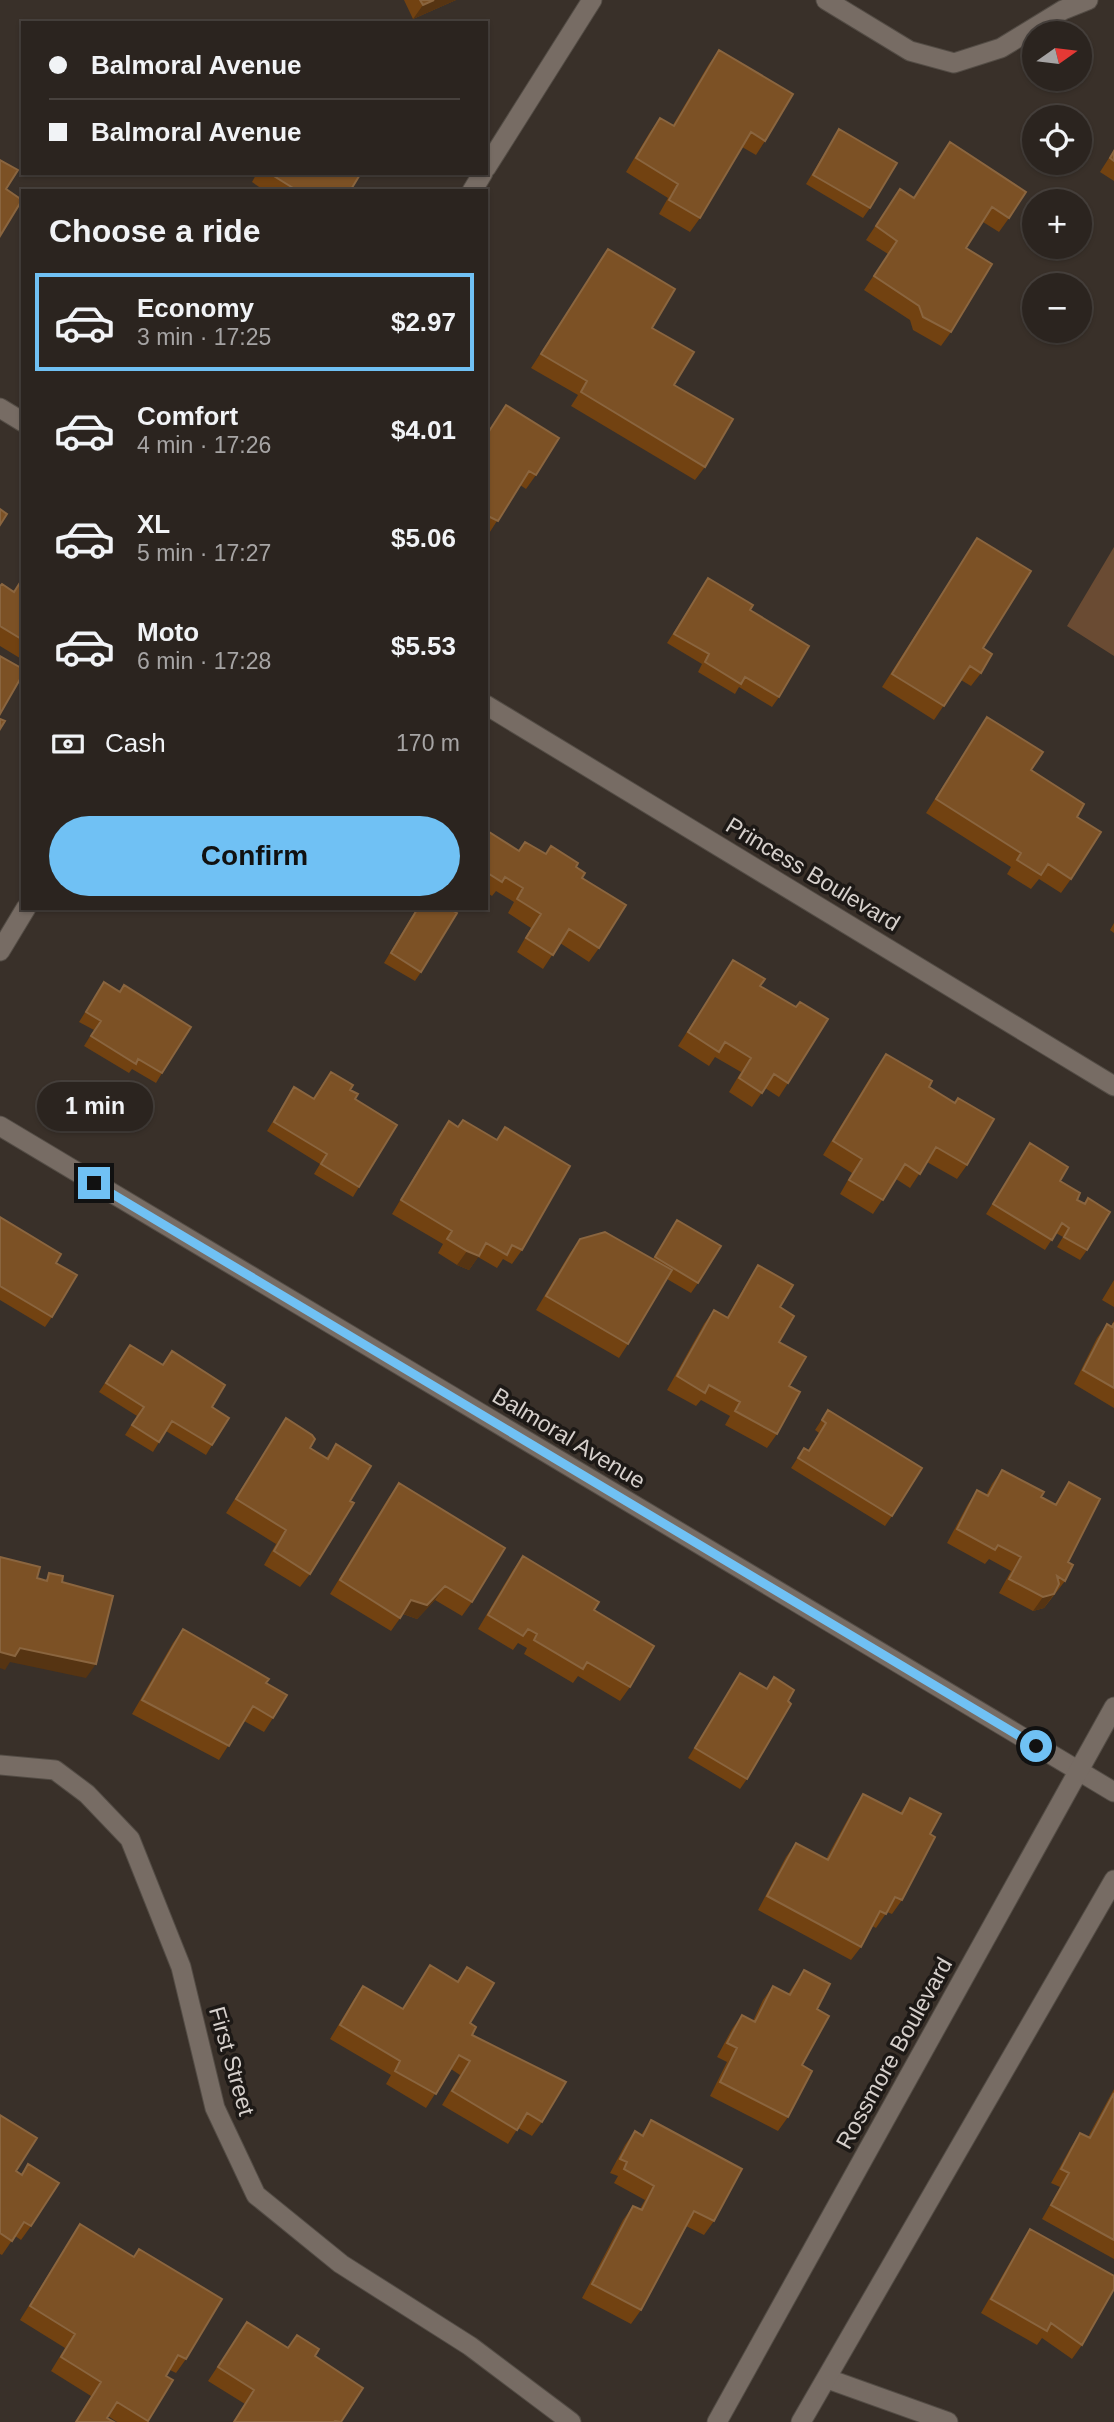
<!DOCTYPE html>
<meta charset="utf-8">
<style>
body{margin:0;font-family:Arial,sans-serif;background:#332c28;color:#f1f3f6;height:100vh;display:flex;flex-direction:column;font-size:26px;white-space:nowrap}
*{box-sizing:border-box;margin:0}
p{font-size:23px;color:#a6a4a4}
.icon{flex:none;width:38px;height:38px;fill:none;stroke:currentColor;stroke-width:2;stroke-linecap:round;stroke-linejoin:round}
.map{position:relative;flex:1;overflow:hidden}
.details{position:absolute;left:21px;top:189px;width:467px;height:721px;display:flex;flex-direction:column;background:#2b241f;border-radius:0px;box-shadow:0 2px 5px #0004,0 0 0 2px #47413d}
.details>*{flex:none}
.banner{position:absolute;left:21px;top:21px;width:467px;height:154px;border-radius:0px;box-shadow:0 2px 5px #0004,0 0 0 2px #47413d;display:grid;align-content:center;height:154px;padding:0 28px;background:#2b241f}
.needle{width:46px;rotate:76deg}
.fabs{position:absolute;left:1022px;top:21px;display:grid;gap:14px}
.fabs a{display:grid;place-items:center;width:70px;height:70px;border-radius:50%;background:#2b241f;box-shadow:0 2px 5px #0004,0 0 0 2px #47413d;font-size:35px}
.end{position:absolute;width:32px;height:32px;margin:-16px;border:9px solid #70c1f4;background:#111;box-shadow:0 0 0 4px #111}
.from{border-radius:50%}
.bubble{position:absolute;height:49px;border-radius:24px;background:#2b241f;box-shadow:0 2px 5px #0004,0 0 0 2px #47413d;font-size:23px;font-weight:800;line-height:49px;text-align:center}
.banner b{display:flex;align-items:center;gap:24px;height:66px;font-size:26px}
.banner b+b{border-top:2px solid #47413d}
.banner i{width:18px;height:18px;background:#f1f3f6}
ul{padding:0;list-style:none}
li{display:flex;align-items:center;gap:21px;height:98px;margin:0 14px 10px;padding:0 14px;border:4px solid transparent;border-radius:0px}
li div{flex:1}
li b{display:block;font-size:26px}
li em{font-style:normal;font-weight:800}
li.selected{border-color:#70c1f4}
li>.icon{width:63px;height:63px;stroke-width:1.5}
h2{padding:0 28px;font-size:32px;line-height:84px}
.pay{display:flex;align-items:center;gap:18px;height:77px;padding:0 28px;font-size:26px}
.pay p{margin-inline-start:auto}
.cta{display:flex;gap:14px;margin-top:auto;padding:14px 28px}
.cta a{flex:1;height:80px;border-radius:42px;background:#70c1f4;color:#111;font-size:28px;font-weight:800;line-height:80px;text-align:center}
.map>svg:first-child{display:block}
.green{fill:#6a4b33}
.lines{fill:none;stroke-linecap:round;stroke-linejoin:round}
.minor-casing{stroke:#534c45;stroke-width:21}
.tertiary-casing{stroke:#534c45;stroke-width:21}
.minor{stroke:#776c64;stroke-width:19}
.tertiary{stroke:#776c64;stroke-width:19}
.wall{fill:#724211}
.shaded-wall{fill:#563412}
.building{fill:#7c5125;stroke:#8a653f;stroke-width:2}
.route{stroke:#70c1f4;stroke-width:9}
.labels{text-anchor:middle;dominant-baseline:central;stroke-width:7;stroke-linejoin:round;paint-order:stroke}
.street-label{font-size:23px;fill:#d6d0cc;stroke:#1d1916}
</style>
<div class="map">
<svg width="1114" height="2422" viewBox="0 0 1114 2422">
<rect width="100%" height="100%" fill="#393029"/>
<path class="green" d="M1114 547V656L1067 626Z"/>
<g class="lines">
<defs>
<path id="minor" d="M826 0 910 51 954 63 1001 48 1063 10 1088 0
M486 168 592 0
M472 191 483 173
M0 408 23 422
M486 705 1114 1086
M0 951 26 908
M0 1126 1114 1792
M0 1765 55 1770 87 1794 130 1839 181 1967 215 2108 256 2195 341 2264 470 2346 571 2422
M828 2379 948 2422"/>
<path id="tertiary" d="M717 2422 1114 1707
M801 2422 1114 1880"/>
</defs>
<use href="#minor" class="minor-casing"/>
<use href="#tertiary" class="tertiary-casing"/>
<use href="#minor" class="minor"/>
<use href="#tertiary" class="tertiary"/>
</g>
<path class="wall" d="M404 0H456L413 19Z
M719 50 765 141 756 155 742 147 700 218 690 232 659 214 668 198 626 172 650 132 660 118 673 125 709 64Z
M839 129 870 208 863 218 806 184Z
M950 142 1009 218 999 232 983 222 966 248 951 332 941 346 913 330 910 320 864 290 888 254 866 240 900 189 914 197Z
M1114 150V181L1100 172Z
M257 173H361L350 191H265L252 182Z
M608 249 652 328 705 467 695 480 571 406 578 395 531 368Z
M506 405 536 475 526 489 520 485 488 535 486 534V434Z
M977 538 983 648 981 673 971 686 961 680 934 720 882 687Z
M23 578V660L0 646V586L14 591Z
M708 578 750 610 779 697 772 707 739 687 735 694 698 672 702 664 667 643Z
M987 717 1031 770 1077 817 1071 879 1061 893 1039 879 1031 889 1007 874 1011 867 926 813Z
M486 830 518 851 525 842 545 854 551 846 576 867 582 878 599 948 589 962 560 943 543 969 517 952 531 928 508 913 514 902 496 891 492 896 486 892Z
M417 908H448L421 972 415 981 384 963Z
M1114 923V933L1110 930Z
M733 960 760 986 788 1083 779 1097 765 1088 752 1107 729 1092 741 1072 715 1057 709 1066 678 1046Z
M104 982 162 1073 156 1083 132 1069 129 1073 84 1046 94 1030 79 1022Z
M886 1054 929 1087 967 1165 957 1179 927 1162 910 1188 896 1179 873 1214 840 1194 852 1173 823 1155 876 1068Z
M331 1072 350 1090 355 1099 359 1187 353 1197 314 1174 320 1164 267 1131 294 1087 313 1098Z
M449 1121 458 1127 496 1140 505 1127 522 1250 512 1264 503 1259 497 1268 478 1257 469 1270 457 1265 438 1253 443 1244 392 1214 439 1135Z
M1030 1143 1077 1200 1084 1204 1088 1198 1087 1250 1080 1260 1057 1247 1063 1237 1056 1233 1045 1250 986 1214Z
M0 1217 56 1263 52 1317 45 1327 0 1300Z
M677 1220 698 1283 691 1293 667 1279 628 1344 619 1358 536 1310 570 1253 580 1239 653 1259Z
M758 1265 780 1307 779 1342 789 1386 777 1434 767 1448 725 1425 730 1416 701 1400 696 1406 667 1390 704 1324 714 1310 727 1317 749 1279Z
M1114 1280V1307L1102 1300Z
M1114 1321V1408L1074 1384 1097 1338 1107 1324 1111 1326Z
M130 1345 162 1365 172 1351 212 1407V1445L206 1455 166 1431 153 1452 125 1435 137 1416 99 1392Z
M828 1410 892 1516 885 1526 791 1468 804 1448 808 1450 819 1433 815 1430Z
M286 1418 310 1448 326 1458 336 1444 350 1501 310 1574 300 1587 264 1565 276 1544 226 1513Z
M1002 1470 1041 1497 1055 1504 1069 1482 1068 1562 1065 1581 1044 1608 1033 1611 999 1593 1011 1571 989 1559 985 1564 947 1543 968 1504 977 1490 986 1495 992 1484Z
M399 1483 472 1602 462 1616 435 1600 417 1619 403 1614 391 1631 330 1594 389 1497Z
M523 1556 594 1610 630 1687 620 1701 578 1676 573 1683 524 1654 527 1648 518 1643 513 1650 478 1629 513 1570Z
M183 1629 266 1683 273 1718 264 1732 244 1721 219 1760 132 1714 173 1643Z
M740 1673 766 1689 774 1677 747 1779 740 1789 688 1758Z
M863 1794 900 1813 910 1798 930 1834 902 1900 892 1914 887 1912 876 1928 872 1926 861 1947 851 1960 758 1910 786 1857 796 1843 826 1859 854 1808Z
M430 1965 457 1981 467 1967 470 2023 472 2035 542 2122 532 2136 518 2128 508 2144 442 2105 460 2075 451 2069 426 2108 386 2084 391 2075 330 2039 354 1999 363 1986 402 2009Z
M804 1970 817 2009 788 2117 778 2131 710 2096 727 2062 717 2057 732 2029 742 2015 753 2021 763 2000 773 1986 788 1994Z
M1114 2089V2259L1042 2219 1060 2187 1051 2183 1071 2147 1080 2133 1088 2137Z
M0 2115 16 2171 21 2174 28 2164 31 2226 21 2240 15 2236 2 2255 0 2254Z
M651 2120 714 2221 704 2235 686 2226 641 2310 631 2324 582 2298 623 2220 633 2206 640 2209 645 2200 614 2183 618 2176 610 2173 625 2145 635 2131 641 2135Z
M80 2224 134 2257 139 2249 186 2359 176 2373 170 2370 166 2376 173 2380 148 2422H117L108 2416 107 2418 114 2422H75L91 2396 51 2371 65 2348 20 2320 71 2238Z
M1030 2229 1082 2345 1072 2359 1042 2338 1037 2345 981 2313 1021 2243Z
M247 2322 288 2348 315 2356 341 2422H233L245 2404 208 2381Z"/>
<path class="shaded-wall" d="M434 0H456L413 19 423 5Z
M467 1251 479 1256 469 1270 457 1265Z
M445 1586 435 1600 417 1619 401 1613 411 1600Z
M1054 1594 1044 1608 1033 1611 1043 1597Z
M20 1648 96 1664 86 1678 10 1662 5 1670 0 1668V1652Z"/>
<path class="building" d="M420 0H434L423 5Z
M719 50 793 94 765 141 751 132 700 218 669 200 678 184 636 158 660 118 674 126Z
M839 129 897 163 870 208 813 175Z
M950 142 1026 192 1009 218 992 207 966 248 992 264 951 332 923 317 919 306 874 276 897 241 876 226 900 189 914 198Z
M1114 151V161L1110 158Z
M0 160 18 170 6 189 22 200 0 236Z
M269 173H361L350 191H298Z
M608 249 675 289 652 328 694 352 674 385 733 419 705 467 581 392 587 381 541 354Z
M506 405 559 438 536 475 529 471 498 521 488 516 486 519V436Z
M0 509 7 514 0 525Z
M977 538 1031 571 983 648 992 654 981 673 970 666 944 706 892 674Z
M23 578V640L0 626V586L2 584 14 592Z
M708 578 753 605 750 610 809 646 779 697 745 677 741 684 705 662 709 654 674 634Z
M0 656 23 669V674L0 714Z
M987 717 1043 752 1031 770 1084 804 1077 817 1101 832 1071 879 1048 864 1041 875 1017 860 1021 853 936 799Z
M0 719 5 721 0 729Z
M486 830 519 851 525 842 546 854 551 846 578 863 576 867 585 873 582 878 626 905 599 948 569 929 553 955 526 938 541 914 517 899 523 888 505 877 502 882 486 872Z
M418 908H448L457 913 421 972 391 953Z
M733 960 765 979 760 986 796 1007 800 1002 828 1019 788 1083 774 1074 762 1093 739 1078 751 1058 725 1042 719 1052 688 1032Z
M104 982 120 992 124 985 191 1027 162 1073 138 1059 136 1064 91 1036 101 1021 86 1012Z
M886 1054 932 1081 929 1087 955 1103 958 1098 994 1119 967 1165 936 1147 920 1174 905 1164 883 1200 849 1180 862 1159 833 1141Z
M331 1072 353 1085 350 1090 358 1094 355 1099 397 1125 359 1187 321 1164 327 1154 274 1122 294 1087 314 1099Z
M463 1120 497 1140 505 1127 570 1166 522 1250 512 1245 507 1255 486 1243 479 1256 467 1251 447 1239 452 1231 401 1200 449 1121 458 1127Z
M1030 1143 1068 1167 1060 1181 1080 1193 1077 1200 1085 1204 1088 1198 1110 1212 1087 1250 1064 1237 1069 1228 1062 1223 1052 1240 993 1204Z
M0 1217 61 1254 56 1263 77 1275 52 1317 0 1286Z
M677 1220 721 1246 698 1283 655 1257Z
M605 1232 672 1270 628 1344 546 1296 580 1239Z
M758 1265 793 1285 780 1307 794 1316 779 1342 806 1357 789 1386 800 1392 777 1434 735 1411 740 1402 709 1385 705 1393 677 1376 714 1310 728 1318Z
M1114 1323V1388L1083 1370 1107 1324 1112 1327Z
M130 1345 163 1365 172 1351 225 1385 212 1407 229 1418 212 1445 172 1421 159 1442 132 1425 144 1407 106 1383Z
M828 1410 922 1468 892 1516 798 1458 804 1448 809 1451 826 1423 822 1420Z
M286 1418 312 1435 315 1439 310 1448 328 1459 336 1444 371 1466 350 1501 354 1503 310 1574 274 1551 286 1530 236 1499Z
M1002 1470 1044 1492 1041 1497 1056 1505 1069 1482 1100 1499 1068 1562 1073 1565 1065 1581 1057 1576 1059 1584 1054 1594 1043 1597 1009 1579 1021 1557 998 1545 995 1550 957 1529 977 1490 988 1496Z
M399 1483 505 1548 472 1602 445 1586 427 1605 411 1600 400 1618 340 1580Z
M523 1556 599 1602 594 1610 654 1646 630 1687 587 1662 583 1669 534 1640 537 1634 528 1629 523 1636 488 1615Z
M0 1557 40 1567 37 1578 47 1581 49 1573 63 1576 62 1582 113 1596 96 1664 20 1648 15 1656 0 1652Z
M183 1629 269 1679 266 1683 287 1695 273 1718 253 1706 229 1746 142 1700Z
M740 1673 767 1689 774 1677 794 1690 788 1701 791 1704 747 1779 695 1748Z
M863 1794 902 1814 910 1798 941 1814 930 1834 935 1837 902 1900 895 1897 886 1914 880 1911 861 1947 767 1896 796 1843 828 1860Z
M430 1965 458 1982 467 1967 494 1983 470 2023 476 2027 472 2035 566 2082 542 2122 527 2113 517 2130 452 2091 470 2061 459 2055 436 2094 395 2071 400 2061 340 2025 363 1986 403 2009Z
M804 1970 830 1984 817 2009 829 2016 802 2065 812 2071 788 2117 720 2082 737 2048 727 2043 742 2015 755 2022 773 1986 790 1995Z
M1114 2093V2240L1051 2205 1069 2173 1061 2169 1080 2133 1090 2138Z
M0 2115 37 2138 16 2171 22 2175 28 2164 59 2183 31 2226 24 2222 12 2241 0 2233Z
M651 2120 742 2169 714 2221 694 2211 641 2310 592 2284 633 2206 642 2210 654 2186 624 2169 627 2162 620 2159 635 2131 643 2136Z
M80 2224 134 2257 139 2249 222 2299 186 2359 178 2355 166 2376 173 2380 148 2421 117 2402 107 2418 114 2422H76L101 2382 61 2357 75 2334 30 2306Z
M1030 2229 1114 2276V2289L1082 2345 1051 2323 1047 2331 991 2299Z
M247 2322 288 2348 297 2335 319 2349 315 2356 363 2388 341 2422 335 2421 334 2422H234L254 2390 218 2367Z"/>
<g class="lines">
<path class="route" d="M94 1183 1036 1746"/>
</g>
<g class="labels">
<g class="street-label">
<text transform="translate(813 874) rotate(31)">Princess Boulevard</text>
<text transform="translate(569 1438) rotate(31)">Balmoral Avenue</text>
<text transform="translate(894 2053) rotate(-61)">Rossmore Boulevard</text>
<text transform="translate(232 2061) rotate(74)">First Street</text>
</g>
</g>
</svg>
<div class="fabs">
<a><svg class="needle" viewBox="-14 -14 28 28"><path d="M0-13l5 13h-10z" fill="#e53935"/><path d="M0 13l5-13h-10z" fill="#a6a4a4"/></svg></a>
<a><svg class="icon" aria-label="locate" viewBox="0 0 24 24"><circle cx="12" cy="12" r="6"/><path d="M12 2v4M12 18v4M2 12h4M18 12h4"/></svg></a>
<a>+</a>
<a>−</a>
</div>
<i class="end from" style="left:1036px;top:1746px"></i>
<i class="end" style="left:94px;top:1183px"></i>
<div class="bubble" style="left:37px;top:1082px;width:116px">1 min</div>
<div class="banner">
<b><i class="from"></i>Balmoral Avenue</b>
<b><i></i>Balmoral Avenue</b>
</div>
<section class="details">
<h2>Choose a ride</h2>
<ul>
<li class="selected"><svg class="icon" aria-label="car" viewBox="0 0 24 24"><path d="M5 17H2v-5l4-1 3-4h7l3 4 3 1v5h-3M9 17h6M6 11h13"/><circle cx="7" cy="17" r="2"/><circle cx="17" cy="17" r="2"/></svg><div><b>Economy</b><p>3 min · 17:25</p></div><em>$2.97</em></li>
<li><svg class="icon" aria-label="car" viewBox="0 0 24 24"><path d="M5 17H2v-5l4-1 3-4h7l3 4 3 1v5h-3M9 17h6M6 11h13"/><circle cx="7" cy="17" r="2"/><circle cx="17" cy="17" r="2"/></svg><div><b>Comfort</b><p>4 min · 17:26</p></div><em>$4.01</em></li>
<li><svg class="icon" aria-label="car" viewBox="0 0 24 24"><path d="M5 17H2v-5l4-1 3-4h7l3 4 3 1v5h-3M9 17h6M6 11h13"/><circle cx="7" cy="17" r="2"/><circle cx="17" cy="17" r="2"/></svg><div><b>XL</b><p>5 min · 17:27</p></div><em>$5.06</em></li>
<li><svg class="icon" aria-label="car" viewBox="0 0 24 24"><path d="M5 17H2v-5l4-1 3-4h7l3 4 3 1v5h-3M9 17h6M6 11h13"/><circle cx="7" cy="17" r="2"/><circle cx="17" cy="17" r="2"/></svg><div><b>Moto</b><p>6 min · 17:28</p></div><em>$5.53</em></li>
</ul>
<div class="pay"><svg class="icon" aria-label="cash" viewBox="0 0 24 24"><path d="M3 7h18v10H3z"/><circle cx="12" cy="12" r="2"/></svg>Cash<p>170 m</p></div>
<div class="cta"><a>Confirm</a></div>
</section>
</div>
